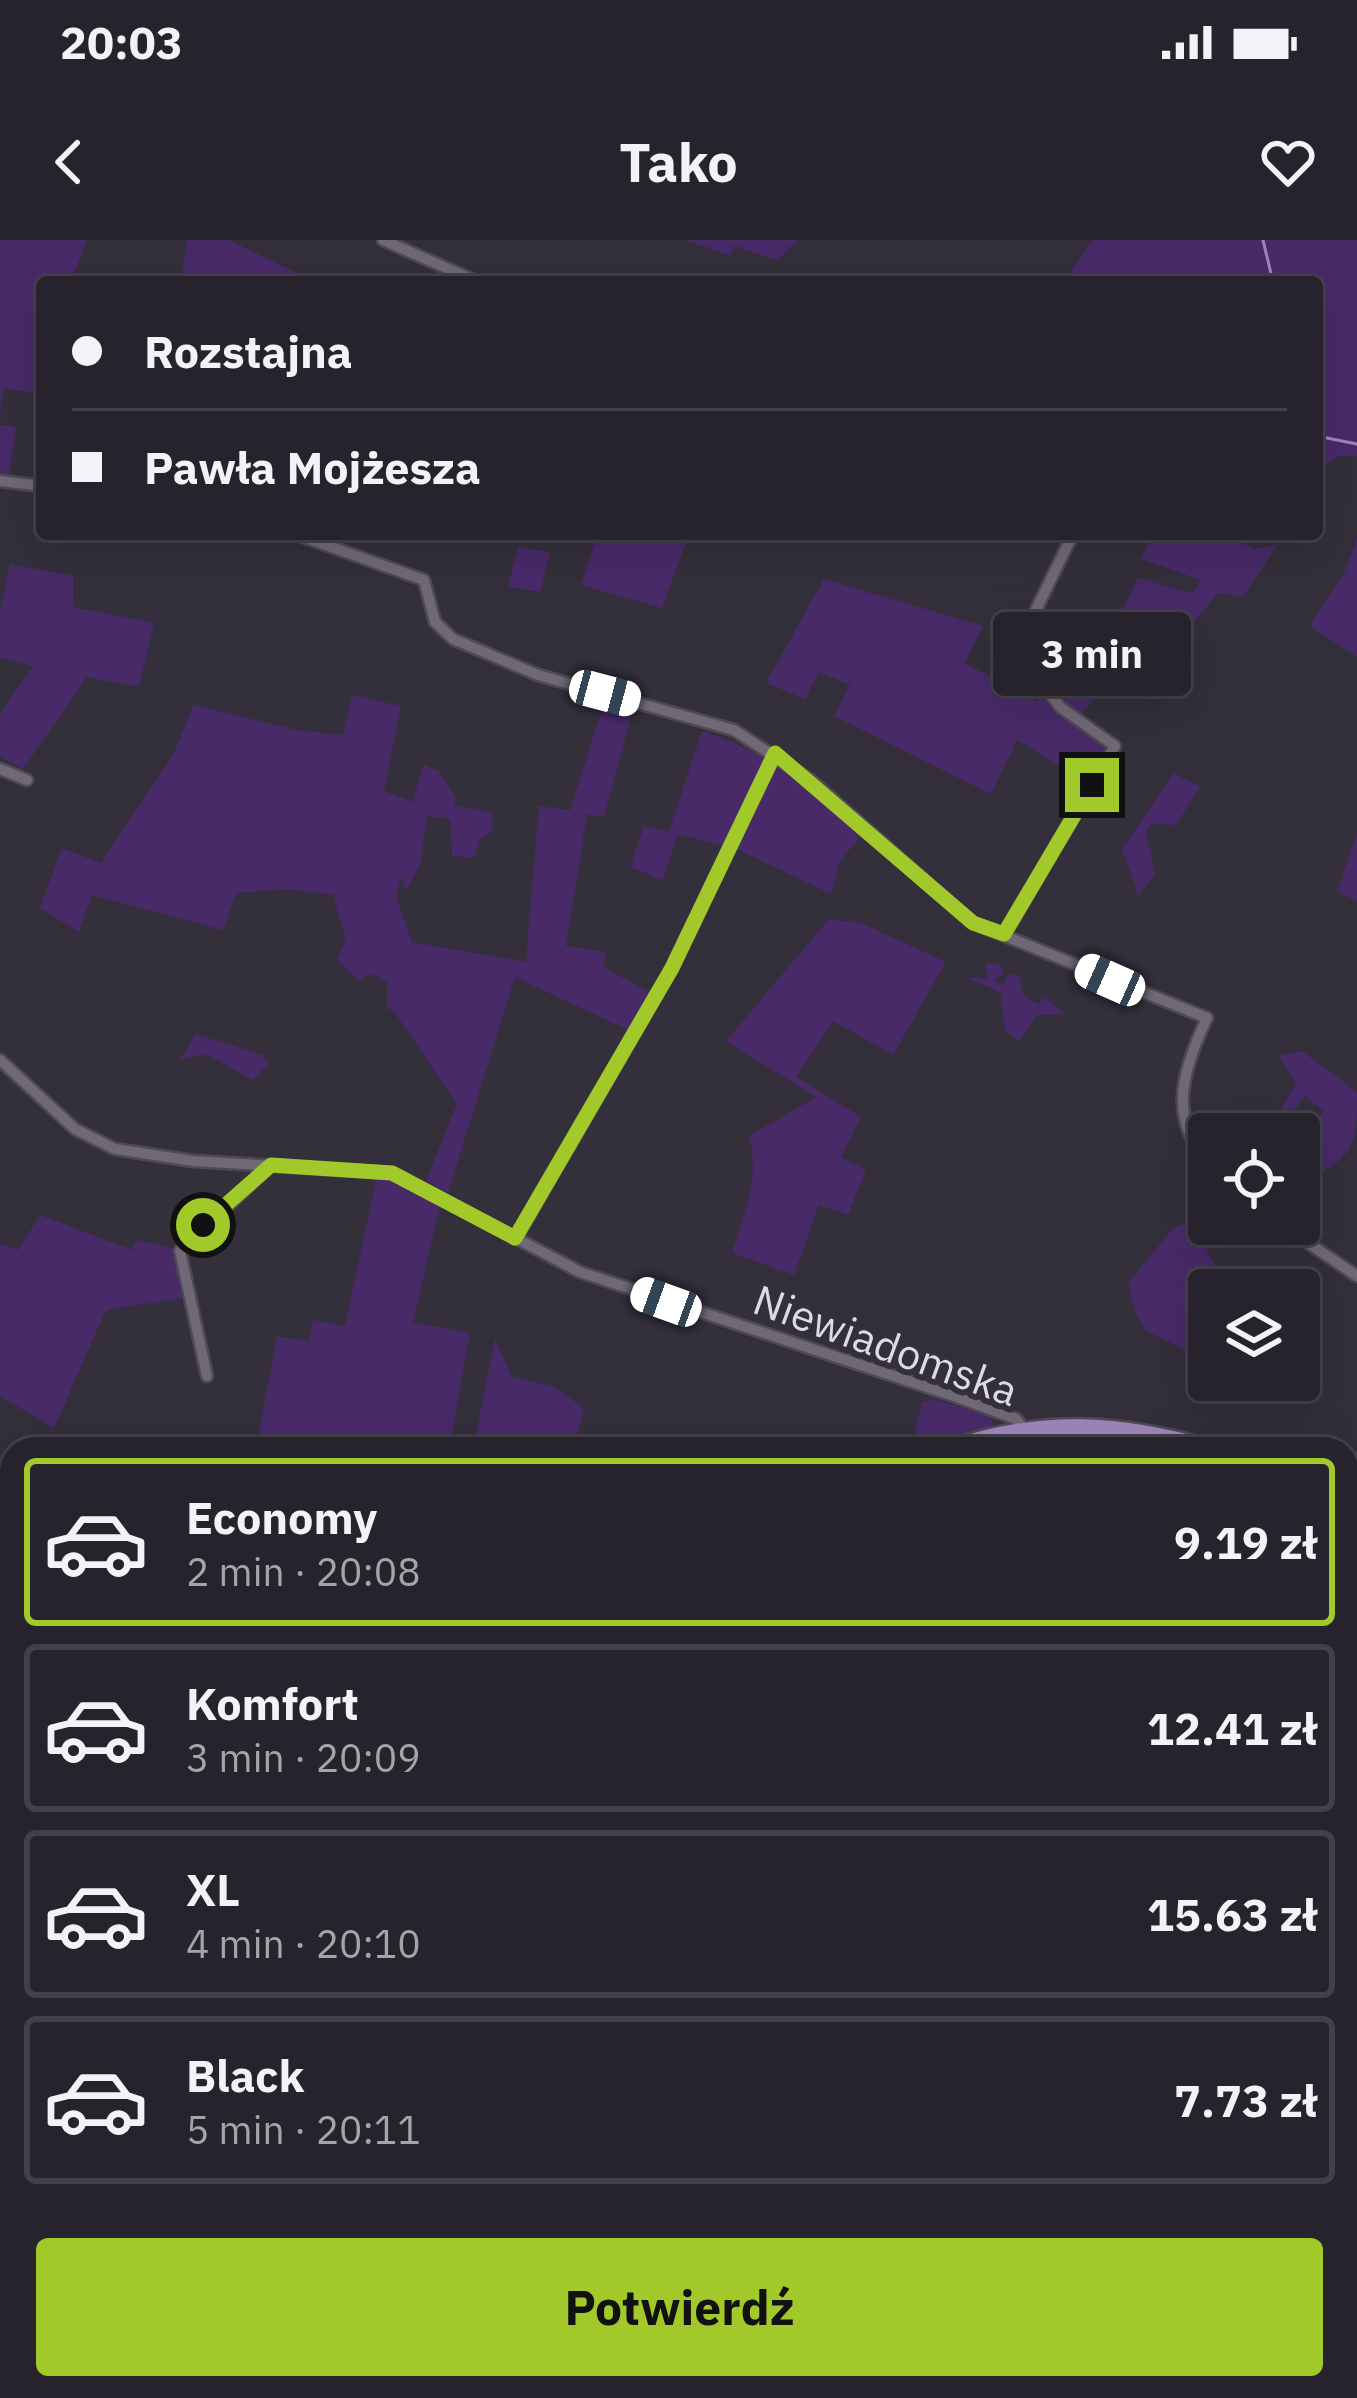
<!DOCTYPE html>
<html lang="pl">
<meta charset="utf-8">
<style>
body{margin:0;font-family:"IBM Plex Sans",sans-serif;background:#2e2b34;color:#f1f3f6;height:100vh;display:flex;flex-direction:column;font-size:45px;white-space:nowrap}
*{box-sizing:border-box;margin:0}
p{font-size:39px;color:#a4a4a9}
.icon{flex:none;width:66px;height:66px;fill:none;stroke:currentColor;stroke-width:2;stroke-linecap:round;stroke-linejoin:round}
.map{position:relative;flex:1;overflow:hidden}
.drawer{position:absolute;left:0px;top:1197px;width:1359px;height:963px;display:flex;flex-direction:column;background:#26232c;border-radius:36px 36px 0 0;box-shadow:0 12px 48px #0002,0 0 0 3px #424048}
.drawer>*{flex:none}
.top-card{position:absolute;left:36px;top:36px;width:1287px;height:264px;border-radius:12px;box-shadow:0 12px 48px #0002,0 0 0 3px #424048;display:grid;align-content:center;height:264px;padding:0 36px;background:#26232c}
.tools{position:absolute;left:1188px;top:873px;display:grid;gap:24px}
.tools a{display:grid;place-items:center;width:132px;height:132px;border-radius:12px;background:#26232c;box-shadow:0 12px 48px #0002,0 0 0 3px #424048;font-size:60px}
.end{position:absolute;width:54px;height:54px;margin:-27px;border:15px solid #a1c929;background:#111;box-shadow:0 0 0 6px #111}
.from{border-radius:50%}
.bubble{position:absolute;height:84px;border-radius:12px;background:#26232c;box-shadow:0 12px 48px #0002,0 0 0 3px #424048;font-size:39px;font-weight:700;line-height:84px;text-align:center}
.car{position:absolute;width:36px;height:72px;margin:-36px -18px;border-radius:15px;box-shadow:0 0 9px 3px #0007;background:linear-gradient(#fff 24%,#345 0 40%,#fff 0 76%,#345 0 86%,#fff 0)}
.top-card b{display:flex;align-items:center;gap:42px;height:114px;font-size:45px}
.top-card b+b{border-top:3px solid #424048}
.top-card i{width:30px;height:30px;background:#f1f3f6}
ul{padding:21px 0 0;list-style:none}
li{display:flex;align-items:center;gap:36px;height:168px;margin:0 24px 18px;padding:0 12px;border:6px solid #424048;border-radius:12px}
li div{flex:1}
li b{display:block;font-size:45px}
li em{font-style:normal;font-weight:700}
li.active{border-color:#a1c929}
li>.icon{width:108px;height:108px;stroke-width:1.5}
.cta{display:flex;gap:24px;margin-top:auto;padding:24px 36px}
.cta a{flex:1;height:138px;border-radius:12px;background:#a1c929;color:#111;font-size:48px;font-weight:700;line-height:138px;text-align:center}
.status{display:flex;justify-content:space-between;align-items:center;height:84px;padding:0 60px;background:#26232c;direction:ltr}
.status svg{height:33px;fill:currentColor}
header{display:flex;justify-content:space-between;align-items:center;height:156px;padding:0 36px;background:#26232c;font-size:54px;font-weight:700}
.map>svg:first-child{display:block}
.green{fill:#482a69}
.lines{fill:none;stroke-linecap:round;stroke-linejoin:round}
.stream{stroke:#9e86bc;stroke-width:3}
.street-casing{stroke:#4e4a54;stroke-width:15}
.primary-casing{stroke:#4e4a54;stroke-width:21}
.street{stroke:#6f6977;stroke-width:10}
.primary{stroke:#9d85bb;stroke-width:16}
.route{stroke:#a1c929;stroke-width:15}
.labels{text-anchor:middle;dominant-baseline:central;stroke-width:12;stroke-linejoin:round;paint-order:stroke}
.street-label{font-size:42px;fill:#dedbe3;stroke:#332f3b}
</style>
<div class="status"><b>20:03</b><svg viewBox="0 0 49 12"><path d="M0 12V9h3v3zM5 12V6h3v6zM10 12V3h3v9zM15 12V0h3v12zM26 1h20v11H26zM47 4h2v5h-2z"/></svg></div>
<header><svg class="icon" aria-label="back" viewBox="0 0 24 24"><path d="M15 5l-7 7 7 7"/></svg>Tako<svg class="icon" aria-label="heart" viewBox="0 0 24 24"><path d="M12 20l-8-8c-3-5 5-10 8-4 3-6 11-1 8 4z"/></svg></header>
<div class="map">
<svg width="1357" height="2158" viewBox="0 0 1357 2158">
<rect width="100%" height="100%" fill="#332f3b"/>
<path class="green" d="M0 0H87L71 42H42V153L3 149 0 173Z
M188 0H229L295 32 292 42H180Z
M685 0H798L777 20 734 6 731 16Z
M1093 0H1357V216H1338L1321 229 1317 254V42H1063Z
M0 185 16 187 9 236 0 235Z
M597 294H689L662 368 581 345Z
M1153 294H1220L1256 309 1277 305 1243 357 1218 353 1156 427 1135 418 1123 423 1080 475 1063 464 1099 418 1138 338 1192 353 1201 340 1141 319Z
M1357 299V417L1310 386 1343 335Z
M518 306 550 313 540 352 508 347Z
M10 324 73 336V367L154 383 139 447 87 437 23 529 0 516V474L33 426 0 418V372Z
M824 339 983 386 965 423 1037 462 1042 451 1105 506 1088 543 1017 500 991 554 834 476 850 445 819 432 805 459 766 443Z
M352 455 401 466 384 551 413 562 423 525 439 531 456 557 454 565 492 573 493 590 479 600 474 618 452 616 450 579 427 576 421 623 405 652 402 636 396 655 412 702 531 723 526 720 539 566 570 570 606 457 634 466 604 577 587 574 566 706 606 712 603 727 653 754 628 790 515 737 448 953 426 941 457 864 393 770 387 769V742L372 733 358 740 337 720 346 700 333 655 287 649 236 653 223 690 92 655 79 692 40 668 62 608 101 623 172 517 194 465 297 490 343 495Z
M702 491C769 512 811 548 863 593L839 623 831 654 737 609 678 594 663 640 630 627 644 586 669 591Z
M1174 533 1200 547 1176 585 1152 584 1146 591 1155 635 1138 655 1122 609Z
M1357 593V661L1337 651Z
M829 679 861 683 946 722 893 815 833 781 796 837 861 877 841 917 866 930 848 975 819 965 794 1035 732 1013C745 973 760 938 749 896L816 857 726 801Z
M985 723 1001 725 1003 734 995 740 1002 746 1009 733 1020 737 1023 755 1038 764 1045 757 1065 774 1037 775 1019 801 1005 791 1000 752 967 738H987Z
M195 794 263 815 269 824 252 840 207 814 180 820Z
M1302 811 1357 852C1357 899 1357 915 1316 935L1315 914 1306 909 1323 871 1305 856 1286 881 1282 866 1296 844 1279 816Z
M377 935 398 939 440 966 413 1082 470 1093 449 1209H339L258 1197 277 1096 309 1101 313 1080 345 1086Z
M40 975 132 1010 137 1000 173 1008 182 1058 106 1070 54 1188 0 1156V1004L18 1010Z
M1184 984C1207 996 1208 1023 1227 1039L1250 1036 1260 1050H1209V1121L1146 1091 1134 1069 1129 1042 1173 988Z
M495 1098 512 1137 552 1146 584 1168 574 1209H473Z
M932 1159 989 1175 994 1185 929 1209H911L922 1162Z
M1356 1334 1350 1524 1357 1529V1681H1347V1346Z
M4 1466 12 1495V2148H308L306 2158H0Z
M1347 1967H1357V2114H1347Z
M349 2148H699L737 2158H347Z
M755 2148H837V2158H755Z"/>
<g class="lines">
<path class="stream" d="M1263 0 1273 42
M1317 196 1357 204
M0 1986 12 1992
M629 2148 641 2158"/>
<defs>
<path id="street" d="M383 0 478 42
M0 241 42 246
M295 294 424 340 435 382 453 399 538 435 734 490 812 541 973 683 1207 778C1185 826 1165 878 1209 921
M0 529 27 540
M1004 695 1115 506 1060 467 1025 418 1030 382 1073 294
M0 820 75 889 115 909 193 921 392 933 580 1032 957 1157 1016 1179 1024 1189
M1280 984 1357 1036
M516 998 672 728 775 513
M207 1136 180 1011 271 925
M1031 1209 1053 1188
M1347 1239 1357 1219
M900 2148 901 2158
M1102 2148 1103 2158
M1169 2148V2158
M300 2158 302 2148
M1235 2158V2148"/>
<path id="primary" d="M950 1209C1041 1177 1121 1183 1212 1209
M1347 1249 1357 1252
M0 1356H12"/>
</defs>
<use href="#street" class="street-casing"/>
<use href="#primary" class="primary-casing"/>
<use href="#street" class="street"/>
<use href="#primary" class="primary"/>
</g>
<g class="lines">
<path class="route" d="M203 985 271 925 392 933 515 998 672 728 775 513 973 683 1004 694 1092 545"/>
</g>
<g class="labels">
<g class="street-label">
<text transform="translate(886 1105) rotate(20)">Niewiadomska</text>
</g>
</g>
</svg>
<div class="tools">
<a><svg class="icon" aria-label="locate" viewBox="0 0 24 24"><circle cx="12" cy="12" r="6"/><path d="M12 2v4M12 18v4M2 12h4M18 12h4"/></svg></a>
<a><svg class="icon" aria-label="layers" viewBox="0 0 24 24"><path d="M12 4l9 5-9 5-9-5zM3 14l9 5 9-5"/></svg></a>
</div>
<i class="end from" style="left:203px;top:985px"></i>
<i class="end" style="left:1092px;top:545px"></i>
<div class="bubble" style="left:993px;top:372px;width:198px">3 min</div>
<i class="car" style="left:605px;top:453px;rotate:105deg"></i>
<i class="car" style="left:1110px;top:740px;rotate:294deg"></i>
<i class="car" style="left:666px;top:1062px;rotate:290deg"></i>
<div class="top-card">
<b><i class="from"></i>Rozstajna</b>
<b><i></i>Pawła Mojżesza</b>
</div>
<section class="drawer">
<ul>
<li class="active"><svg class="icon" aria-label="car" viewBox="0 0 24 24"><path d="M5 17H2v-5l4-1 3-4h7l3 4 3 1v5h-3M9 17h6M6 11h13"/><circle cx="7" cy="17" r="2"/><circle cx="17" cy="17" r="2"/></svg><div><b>Economy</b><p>2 min · 20:08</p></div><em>9.19 zł</em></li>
<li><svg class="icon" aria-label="car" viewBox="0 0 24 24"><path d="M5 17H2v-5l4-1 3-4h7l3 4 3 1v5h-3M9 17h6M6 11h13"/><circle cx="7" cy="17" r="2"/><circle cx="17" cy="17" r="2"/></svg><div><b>Komfort</b><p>3 min · 20:09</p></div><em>12.41 zł</em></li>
<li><svg class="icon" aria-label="car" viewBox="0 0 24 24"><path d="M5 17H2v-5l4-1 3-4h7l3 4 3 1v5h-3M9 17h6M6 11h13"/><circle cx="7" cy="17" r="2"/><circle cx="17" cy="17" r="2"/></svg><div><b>XL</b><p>4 min · 20:10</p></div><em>15.63 zł</em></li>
<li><svg class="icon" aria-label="car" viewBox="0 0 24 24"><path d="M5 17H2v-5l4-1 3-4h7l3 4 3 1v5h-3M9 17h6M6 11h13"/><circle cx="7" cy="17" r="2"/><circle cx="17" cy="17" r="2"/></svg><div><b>Black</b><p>5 min · 20:11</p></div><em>7.73 zł</em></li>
</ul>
<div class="cta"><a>Potwierdź</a></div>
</section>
</div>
